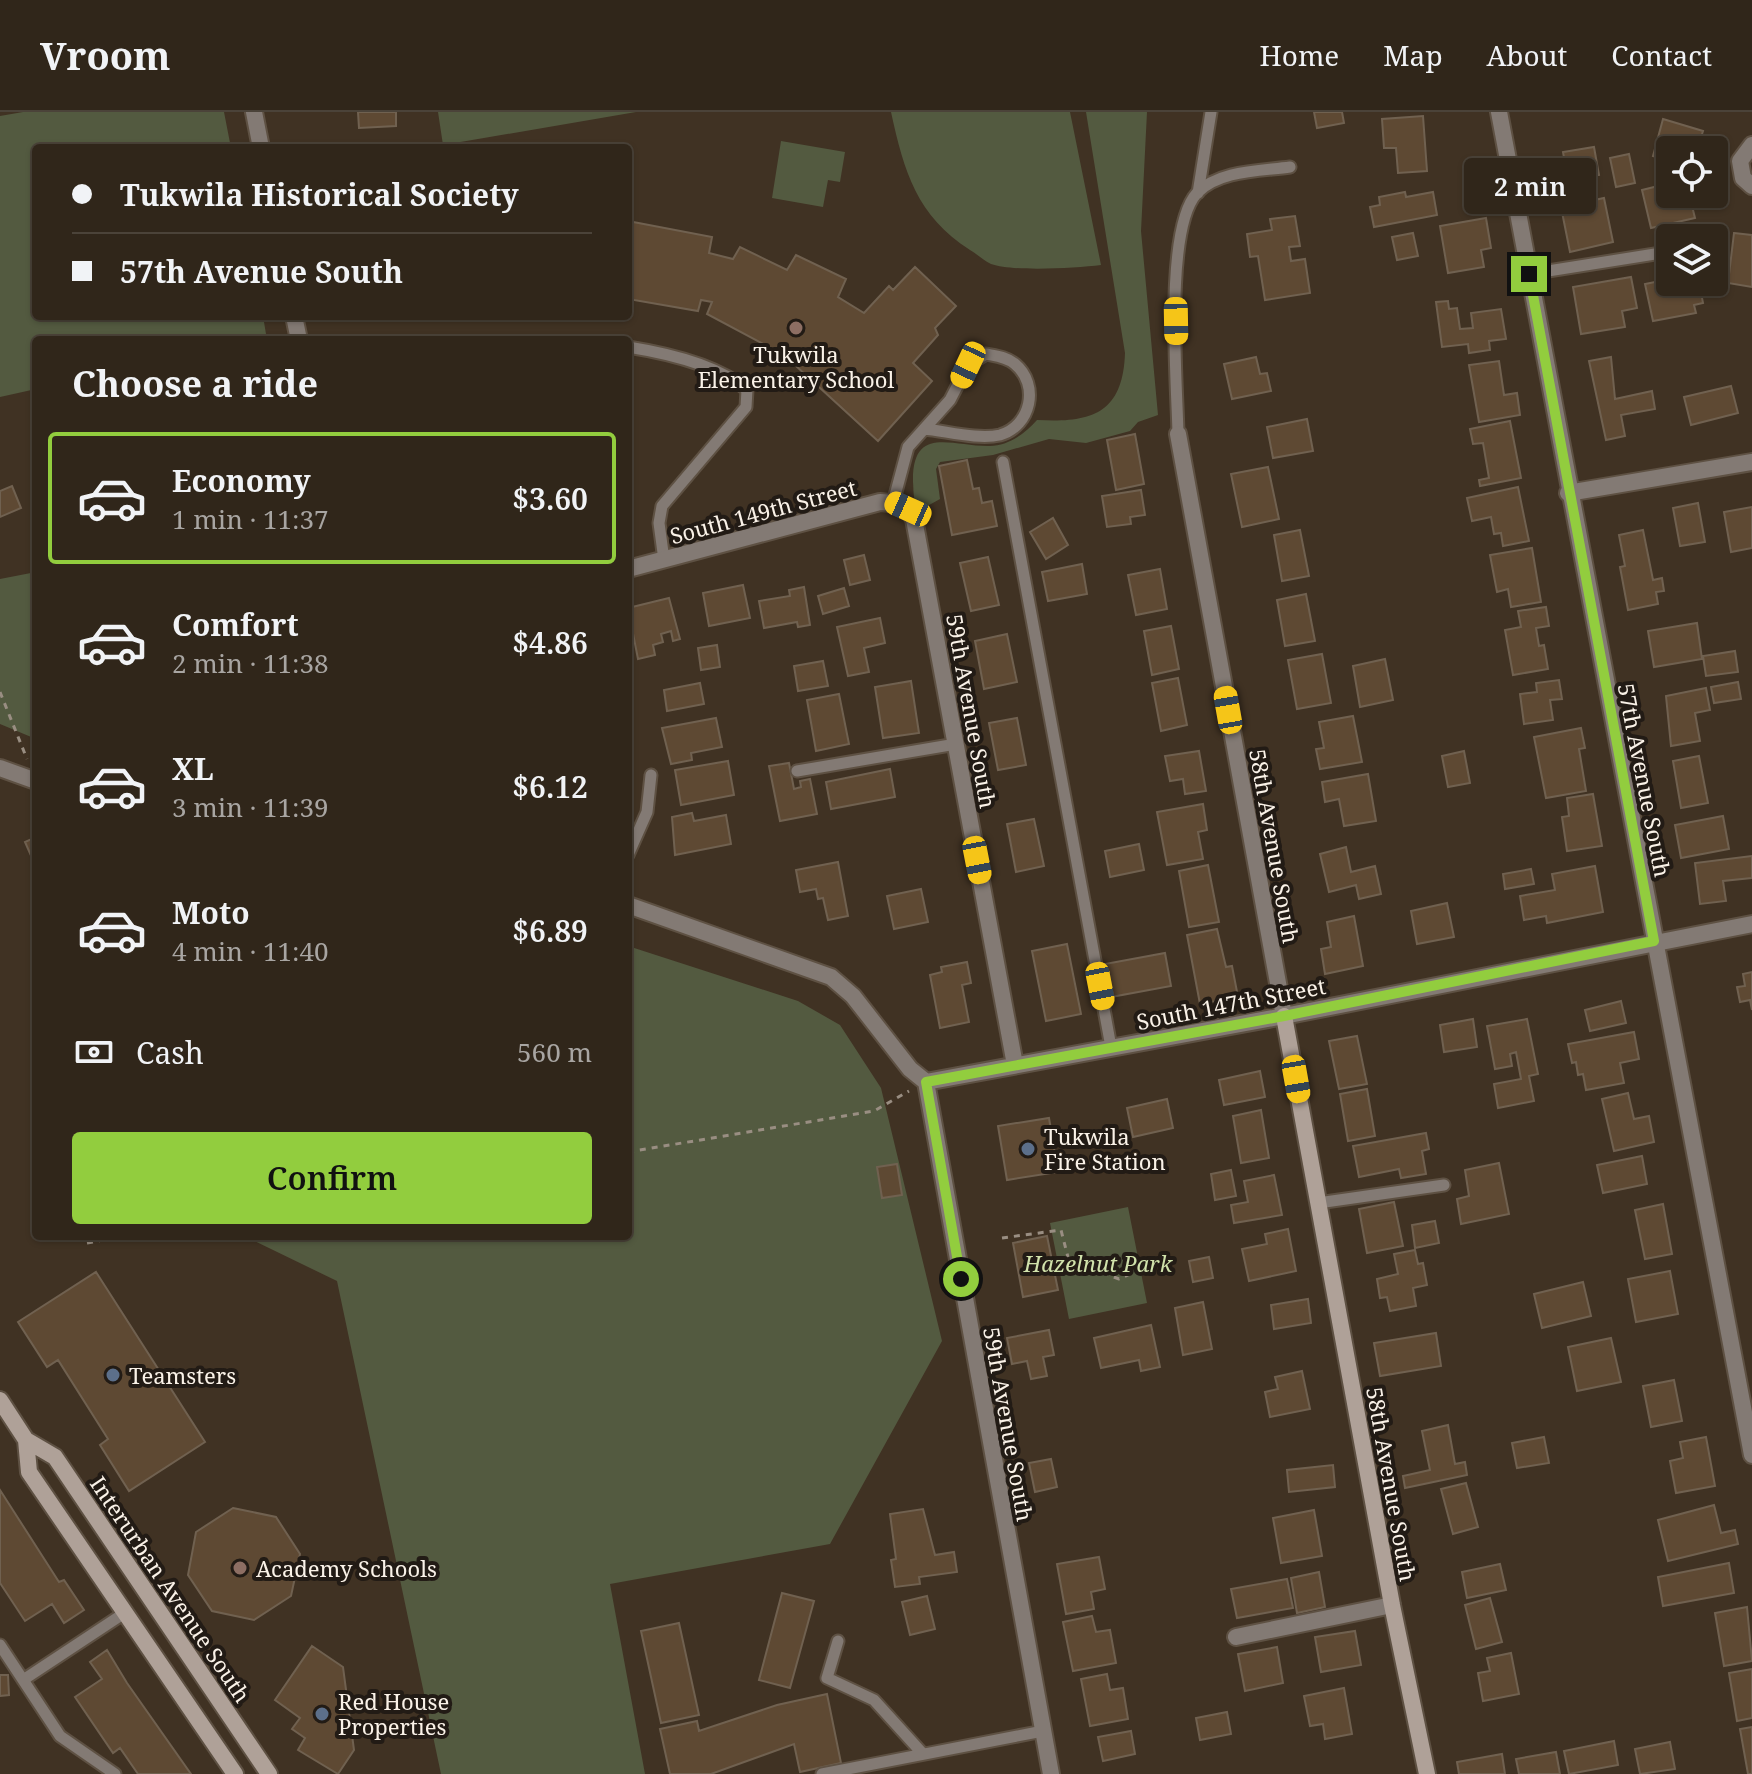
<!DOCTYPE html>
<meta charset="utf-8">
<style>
body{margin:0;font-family:"Noto Serif",serif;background:#382e23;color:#f1f3f6;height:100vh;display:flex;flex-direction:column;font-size:30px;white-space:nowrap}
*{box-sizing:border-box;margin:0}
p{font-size:26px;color:#a8a5a2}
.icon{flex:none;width:44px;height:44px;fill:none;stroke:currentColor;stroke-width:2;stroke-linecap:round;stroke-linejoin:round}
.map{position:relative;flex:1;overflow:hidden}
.sheet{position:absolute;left:32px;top:224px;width:600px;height:904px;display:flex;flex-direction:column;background:#30261a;border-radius:8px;box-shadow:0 2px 6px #0004,0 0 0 2px #4b4339}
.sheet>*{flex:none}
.guide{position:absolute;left:32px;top:32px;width:600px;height:176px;border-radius:8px;box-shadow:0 2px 6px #0004,0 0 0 2px #4b4339;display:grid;align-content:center;height:176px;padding:0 40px;background:#30261a}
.fabs{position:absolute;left:1656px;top:24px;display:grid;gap:16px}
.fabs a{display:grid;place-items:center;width:72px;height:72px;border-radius:8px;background:#30261a;box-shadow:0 2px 6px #0004,0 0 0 2px #4b4339;font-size:40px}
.end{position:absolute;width:36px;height:36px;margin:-18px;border:10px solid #92cd3e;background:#111;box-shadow:0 0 0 4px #111}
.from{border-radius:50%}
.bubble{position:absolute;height:56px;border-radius:8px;background:#30261a;box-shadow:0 2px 6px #0004,0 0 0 2px #4b4339;font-size:26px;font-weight:600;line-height:56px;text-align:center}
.car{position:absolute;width:24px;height:48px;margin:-24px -12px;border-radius:10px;box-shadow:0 0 6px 2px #0007;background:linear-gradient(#f5c518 24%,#345 0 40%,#f5c518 0 76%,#345 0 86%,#f5c518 0)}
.guide b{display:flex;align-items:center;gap:28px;height:76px;font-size:30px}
.guide b+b{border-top:2px solid #4b4339}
.guide i{width:20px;height:20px;background:#f1f3f6}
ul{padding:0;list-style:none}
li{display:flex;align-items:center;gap:24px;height:132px;margin:0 16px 12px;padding:0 24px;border:4px solid transparent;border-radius:8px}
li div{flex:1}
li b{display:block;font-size:30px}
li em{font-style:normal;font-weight:600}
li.selected{border-color:#92cd3e}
li>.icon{width:72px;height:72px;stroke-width:1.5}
h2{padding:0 40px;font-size:36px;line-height:96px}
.pay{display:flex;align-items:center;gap:20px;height:88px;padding:0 40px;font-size:30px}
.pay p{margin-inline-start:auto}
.cta{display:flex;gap:16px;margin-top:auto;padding:16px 40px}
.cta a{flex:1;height:92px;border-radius:8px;background:#92cd3e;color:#111;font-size:32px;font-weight:600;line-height:92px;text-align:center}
header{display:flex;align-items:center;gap:48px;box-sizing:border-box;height:112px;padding:0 40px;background:#30261a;border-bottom:2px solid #4b4339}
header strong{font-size:38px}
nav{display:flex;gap:44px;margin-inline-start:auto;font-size:28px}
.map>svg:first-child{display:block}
.green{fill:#535a40}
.building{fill:#5e4933;stroke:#706150;stroke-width:2}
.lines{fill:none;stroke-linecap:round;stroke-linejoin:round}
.lane-casing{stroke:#5e5143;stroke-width:15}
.street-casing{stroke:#5e5143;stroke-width:20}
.secondary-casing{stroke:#5e5143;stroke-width:20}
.path{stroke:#998e82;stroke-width:3;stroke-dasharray:6 6;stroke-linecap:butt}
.lane{stroke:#837a74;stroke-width:11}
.street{stroke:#837a74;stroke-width:16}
.secondary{stroke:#afa198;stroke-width:16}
.route{stroke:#92cd3e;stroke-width:10}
.education-dot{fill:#8d6e63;stroke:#221b15;stroke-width:3}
.service-dot{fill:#5c6f8a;stroke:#221b15;stroke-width:3}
.labels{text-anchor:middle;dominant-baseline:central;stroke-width:8;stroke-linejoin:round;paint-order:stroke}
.poi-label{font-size:22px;fill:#faf2e8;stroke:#221b15;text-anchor:start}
.street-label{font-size:22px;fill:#faf2e8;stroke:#221b15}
.park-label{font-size:22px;font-style:italic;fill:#d1e2ab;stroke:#221b15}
</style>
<header>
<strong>Vroom</strong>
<nav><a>Home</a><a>Map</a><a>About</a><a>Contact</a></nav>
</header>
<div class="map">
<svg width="1752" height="1662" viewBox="0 0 1752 1662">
<rect width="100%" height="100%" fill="#403223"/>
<path class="green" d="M23 0H224L231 36H36V204H263L267 228H36V277L0 285V4Z
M438 0H636L443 33Z
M891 0H1070L1101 153C1075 156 1015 160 991 152 984 149 977 142 970 138 917 104 904 60 891 0Z
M1086 0H1147L1141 119 1158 303 1138 310 1130 319 1086 331 1049 327 993 343 940 350 936 357 940 387 922 397C912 391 914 380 913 370 912 312 952 335 990 334 1008 334 1026 321 1037 308 1091 311 1123 302 1125 241Z
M781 29 845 40 840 70 828 68 823 95 772 86Z
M36 460V627L0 612V467Z
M628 834 798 889 840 913 881 976 942 1229 830 1432 610 1472 645 1662H441L337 1169 244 1124H628Z
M1128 1095 1147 1191 1069 1207 1050 1111Z"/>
<path class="building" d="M358 0H396V14L359 16Z
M1314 0H1342L1344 11 1317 16Z
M1423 4 1427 59 1398 61 1396 36H1384L1382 7Z
M1663 7 1703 19 1697 38H1670V49L1653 44Z
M1594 35 1599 63 1568 68 1563 40Z
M1629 42 1635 71 1616 75 1610 46Z
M1670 71V82H1689L1695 106 1651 116 1642 78Z
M1405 80 1406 85 1433 80 1437 103 1374 115 1370 95 1380 93 1379 85Z
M1604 86 1613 130 1570 140 1561 95Z
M1295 104 1300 134 1289 135 1291 149 1305 147 1310 181 1265 188 1258 144 1250 145 1247 122 1272 118 1270 107Z
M1486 106 1491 136 1481 138 1484 155 1448 161 1440 114Z
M628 109 712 125 709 141 733 147 740 135 787 158 796 143 846 167 838 185 864 201 889 174 893 178 915 155 956 194 935 216 938 223 913 251 932 269 878 329 784 243 707 202 712 190 701 188 698 199 628 187Z
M1413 121 1418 144 1397 148 1392 125Z
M1734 121 1752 123V175L1728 171Z
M1631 165 1637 196 1622 199 1625 215 1581 222 1573 175Z
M1670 167V170H1699L1703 191 1694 193 1696 201 1653 209 1645 172Z
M1448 189 1449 197 1457 196 1460 217 1473 216 1471 201 1501 197 1506 227 1489 229 1490 238 1469 241 1468 232 1442 235 1436 190Z
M1256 245 1260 262 1267 261 1271 279 1232 287 1224 252Z
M1611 245 1615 287 1652 279 1655 297 1621 303 1625 324 1606 328 1589 249Z
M1499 249 1504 283 1517 281 1520 303 1479 310 1469 253Z
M1731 274 1738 301 1691 313 1684 285Z
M1307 307 1313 339 1273 346 1267 315Z
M1510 309 1521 366 1480 374 1479 368 1489 366 1483 331 1473 332 1470 317Z
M1135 322 1144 372 1116 378 1107 328Z
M967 348 973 377 979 376 982 391 992 389 997 414 952 423 939 354Z
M1268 355 1279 407 1242 415 1231 362Z
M12 374 21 396 0 405V379Z
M1518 375 1529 429 1503 434 1501 421 1494 422 1491 405 1472 409 1467 386Z
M1141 378 1145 403 1130 405 1131 412 1107 415 1102 384Z
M1698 391 1705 430 1680 434 1673 396Z
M1752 395V436L1731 440 1724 400Z
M1053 406 1068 433 1046 447 1030 420Z
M1300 418 1309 464 1282 469 1274 423Z
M1643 418 1653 468 1662 466 1664 479 1656 480 1658 492 1628 498 1620 455 1625 454 1619 423Z
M1532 436 1541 490 1511 495 1508 477 1497 480 1490 443Z
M864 443 870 468 850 473 844 448Z
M988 445 999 493 971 499 960 451Z
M1082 452 1087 482 1048 489 1042 460Z
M1160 457 1167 497 1136 503 1128 463Z
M743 473 750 506 709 514 703 481Z
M804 475 810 513 798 515 797 510 764 516 759 489 790 484 789 478Z
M844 476 849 494 823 502 818 484Z
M1306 482 1315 529 1285 534 1277 488Z
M669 486 680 527 673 529 671 519 661 522 663 530 653 533 655 543 638 547 628 496Z
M1546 495 1549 514 1536 516 1539 534 1544 533 1548 557 1513 563 1505 518 1521 515 1518 499Z
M880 506 885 531 864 536 869 560 848 564 837 515Z
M1697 511 1702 547 1654 555 1648 519Z
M1171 514 1179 557 1152 563 1144 519Z
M1007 522 1017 570 984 577 975 529Z
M717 533 720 555 701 558 698 536Z
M1735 539 1738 560 1706 564 1703 544Z
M1322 542 1331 591 1297 597 1288 548Z
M1385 547 1393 588 1360 595 1353 554Z
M823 549 828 574 798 579 794 554Z
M1178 566 1187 613 1161 619 1152 571Z
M1559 568 1562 587 1550 588 1553 608 1524 612 1520 582 1537 580 1536 571Z
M911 569 919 621 883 626 875 575Z
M1738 570 1741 587 1714 591 1711 575Z
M700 571 704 592 667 599 664 578Z
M1706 576 1710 598 1695 601 1700 629 1671 634 1666 584Z
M839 582 849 632 816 639 807 588Z
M1353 604 1362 650 1320 657 1316 637 1324 636 1319 610Z
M716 606 722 635 691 641 692 648 671 652 662 616Z
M1017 606 1026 653 998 658 989 611Z
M1581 616 1585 636 1579 637 1586 679 1546 686 1534 625Z
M1199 639 1206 679 1185 682 1183 667 1170 669 1165 644Z
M1464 639 1470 671 1448 675 1442 644Z
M1699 644 1708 691 1681 696 1673 649Z
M728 649 734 683 681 693 675 658Z
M789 651 794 677 801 675 800 669 810 667 817 702 780 709 769 654Z
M890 657 895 685 831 697 826 670Z
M1368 662 1376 709 1344 714 1339 687 1325 690 1322 670Z
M1593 682 1602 734 1567 739 1562 705 1569 704 1567 686Z
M1203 692 1207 718 1198 720 1203 747 1167 753 1157 700Z
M692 701 694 709 726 703 731 732 675 743 672 705Z
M1723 704 1729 737 1681 746 1675 713Z
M1034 707 1044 754 1016 760 1007 712Z
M36 725V755L25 730Z
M1139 732 1144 758 1110 765 1105 739Z
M1346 735 1351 760 1375 754 1381 782 1359 787 1356 773 1329 780 1320 742Z
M1752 744V766L1723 769 1726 789 1700 792 1695 751Z
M838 750 848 804 828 808 823 786 818 787 816 777 800 780 796 758Z
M1208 753 1219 810 1189 815 1179 759Z
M1595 754 1603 800 1547 811 1546 804 1524 808 1520 784 1555 778 1552 762Z
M1531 757 1534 772 1505 777 1503 762Z
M921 777 928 810 894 817 887 784Z
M1447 791 1454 825 1417 832 1411 799Z
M1354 804 1363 854 1325 862 1321 837 1331 835 1327 810Z
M1217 817 1226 855 1232 854 1238 885 1200 892 1187 823Z
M1067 832 1081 902 1046 909 1032 839Z
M1165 841 1171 874 1111 885 1105 852Z
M967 850 971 871 962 873 969 910 940 916 930 863 942 860 941 855Z
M1752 860V898L1750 888 1740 890 1737 875 1745 874 1743 862Z
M1621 889 1626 911 1590 919 1585 898Z
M1473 907 1477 935 1444 940 1440 913Z
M1527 907 1538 962 1529 964 1534 989 1498 996 1494 972 1521 967 1516 940 1510 942 1512 954 1495 957 1487 914Z
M1634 920 1639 947 1620 951 1624 971 1586 978 1583 962 1578 963 1576 950 1572 951 1568 932Z
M1357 924 1367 972 1339 977 1329 929Z
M1260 959 1265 985 1224 993 1219 968Z
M1367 977 1375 1024 1348 1029 1340 982Z
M1628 981 1634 1007 1649 1004 1654 1030 1614 1039 1602 987Z
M1167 987 1173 1016 1133 1025 1127 996Z
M1261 998 1269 1046 1241 1051 1233 1004Z
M1049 1006 1058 1060 1007 1068 998 1014Z
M1426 1021 1429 1037 1422 1039 1426 1062 1401 1066 1399 1057 1359 1065 1353 1034Z
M1642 1044 1647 1072 1603 1081 1597 1053Z
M1499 1051 1509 1102 1461 1112 1457 1087 1469 1084 1465 1058Z
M897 1052 902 1083 882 1086 877 1055Z
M1231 1058 1236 1084 1215 1088 1211 1062Z
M1274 1063 1282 1103 1234 1111 1231 1093 1248 1090 1244 1069Z
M1394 1090 1403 1134 1367 1141 1359 1097Z
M1663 1092 1672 1142 1645 1147 1635 1098Z
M1435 1109 1439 1131 1415 1136 1412 1113Z
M1288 1117 1296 1159 1249 1169 1242 1137 1267 1132 1265 1122Z
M1047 1124 1058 1178 1023 1185 1013 1131Z
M1415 1138 1418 1152 1423 1151 1427 1173 1413 1176 1416 1194 1390 1199 1387 1185 1380 1186 1377 1167 1398 1162 1394 1142Z
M1209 1145 1213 1166 1193 1170 1189 1149Z
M1670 1159 1678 1202 1636 1210 1628 1167Z
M96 1160 205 1330 129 1379 100 1333 108 1327 58 1248 47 1255 18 1210Z
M1583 1170 1591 1204 1542 1216 1534 1182Z
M1308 1187 1311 1211 1274 1217 1271 1193Z
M1203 1190 1212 1237 1183 1243 1175 1196Z
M1151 1213 1160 1255 1141 1259 1139 1248 1101 1256 1094 1226Z
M1049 1218 1054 1243 1043 1245 1047 1264 1031 1267 1027 1249 1012 1252 1007 1226Z
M1436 1221 1441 1254 1380 1264 1374 1231Z
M1611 1226 1621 1270 1577 1279 1568 1235Z
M1302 1259 1310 1297 1270 1305 1265 1280 1278 1277 1275 1265Z
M1674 1268 1682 1309 1651 1315 1643 1274Z
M1448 1313 1455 1352 1465 1350 1467 1363 1405 1376 1403 1364 1430 1358 1422 1319Z
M1544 1325 1549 1351 1517 1356 1512 1331Z
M1706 1325 1715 1374 1676 1381 1670 1349 1683 1346 1680 1330Z
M1051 1347 1057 1375 1035 1380 1029 1351Z
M1333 1353 1335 1375 1289 1380 1287 1358Z
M1466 1371 1478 1415 1453 1422 1441 1377Z
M0 1378 59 1470 64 1468 84 1498 64 1511 52 1492 25 1509 0 1471Z
M1714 1393 1721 1421 1735 1418 1738 1432 1668 1449 1658 1408Z
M233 1396 276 1405 300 1442 291 1484 254 1508 212 1499 188 1463 196 1420Z
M923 1397 935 1443 954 1440 957 1460 919 1465 920 1472 895 1475 891 1448 896 1447 890 1402Z
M1314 1398 1322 1444 1281 1451 1273 1406Z
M1099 1445 1105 1477 1091 1480 1094 1497 1066 1502 1057 1452Z
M1729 1451 1734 1481 1663 1494 1658 1465Z
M1500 1452 1506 1478 1467 1486 1462 1460Z
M1319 1460 1325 1495 1297 1501 1291 1466Z
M1287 1467 1293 1496 1237 1506 1231 1477Z
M782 1481 814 1489 790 1576 759 1568Z
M927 1484 935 1517 910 1523 902 1490Z
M1490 1486 1502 1530 1476 1537 1465 1493Z
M1747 1495 1752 1549 1724 1554 1715 1501Z
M1092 1504 1096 1520 1110 1518 1116 1551 1073 1559 1063 1510Z
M679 1511 699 1603 661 1611 641 1519Z
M1355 1519 1361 1553 1321 1560 1315 1525Z
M312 1534 343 1555 354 1638 338 1662 298 1638 305 1626 292 1617 300 1606 275 1588Z
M1277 1535 1283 1571 1245 1579 1238 1542Z
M107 1538 127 1571 191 1662H138L120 1636 113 1641 75 1585 102 1567 90 1550Z
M1511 1541 1519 1582 1483 1589 1478 1561 1490 1559 1487 1546Z
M1752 1557V1606L1737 1609 1729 1561Z
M1107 1562 1110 1578 1123 1576 1128 1607 1090 1614 1081 1567Z
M0 1563H8L9 1583 0 1584Z
M1344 1576 1352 1622 1325 1627 1323 1612 1310 1614 1304 1584Z
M827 1582 841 1651 800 1660 794 1632 711 1662H670L660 1617 697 1609 699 1619 777 1593Z
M1227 1600 1231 1622 1200 1628 1196 1606Z
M1752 1615V1662H1748L1740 1617Z
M1131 1619 1135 1642 1103 1649 1098 1625Z
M1614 1629 1618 1653 1569 1662 1564 1639Z
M1670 1630 1675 1657 1640 1662 1635 1637Z
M1556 1640 1560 1662H1519L1516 1647Z
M1502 1642 1505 1662H1459L1457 1650Z"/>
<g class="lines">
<defs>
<path id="lane" d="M1198 81 1211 0
M1529 162 1655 142
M628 235C666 241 717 252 747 278L746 295 662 394 659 411 664 448
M1178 322C1177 270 1164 117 1197 81 1219 58 1261 59 1290 55
M1003 350 1111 935
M893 391 908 335 950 288 968 253 986 242C996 244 1007 245 1015 252 1040 273 1031 314 1000 323 978 328 946 319 924 317
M797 659 956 632
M628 743 647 700 651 663
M1318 1091 1444 1073
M838 1529 827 1566 874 1588 923 1642
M0 1533 60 1624 115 1662
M23 1568 126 1500
M822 1662 1043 1619"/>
<path id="street" d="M254 0 261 36
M1499 0 1752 1343
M1752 33 1740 49 1743 66 1752 74
M294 204 299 228
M1178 322 1284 904
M1568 381 1752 350
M628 457 880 390C896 391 906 393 914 407L1015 953
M0 656 36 669
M628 793 831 865 853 884 910 957 926 970
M926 970 1284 904 1752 812
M926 970 1051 1662
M1236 1525 1392 1493"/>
<path id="secondary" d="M1284 904 1392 1493 1427 1662
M0 1288 26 1328 55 1345 269 1662
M26 1328 29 1360 235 1662"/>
</defs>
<use href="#lane" class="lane-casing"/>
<use href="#street" class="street-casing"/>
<use href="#secondary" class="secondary-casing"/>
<path class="path" d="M0 580 27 647
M628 1040 874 999 909 979
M1002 1126 1061 1118 1071 1157 1096 1158 1119 1167 1130 1162
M87 1131 126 1124"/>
<use href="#lane" class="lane"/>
<use href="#street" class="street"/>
<use href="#secondary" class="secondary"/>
</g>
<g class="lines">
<path class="route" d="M961 1167 926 970 1284 904 1654 829 1529 162"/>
</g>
<g class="education-dot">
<circle cx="796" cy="216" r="8"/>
<circle cx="240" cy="1456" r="8"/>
</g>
<g class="service-dot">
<circle cx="1028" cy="1037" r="8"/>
<circle cx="113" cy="1263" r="8"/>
<circle cx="322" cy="1602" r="8"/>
</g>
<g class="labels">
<g class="poi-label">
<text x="796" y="242" text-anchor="middle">Tukwila<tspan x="796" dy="25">Elementary School</tspan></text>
<text x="1044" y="1024">Tukwila<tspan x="1044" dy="25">Fire Station</tspan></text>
<text x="129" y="1263">Teamsters</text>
<text x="256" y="1456">Academy Schools</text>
<text x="338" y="1589">Red House<tspan x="338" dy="25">Properties</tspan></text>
</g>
<g class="street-label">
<text transform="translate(763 399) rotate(-15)">South 149th Street</text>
<text transform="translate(972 599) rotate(80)">59th Avenue South</text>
<text transform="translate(1645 668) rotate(79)">57th Avenue South</text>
<text transform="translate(1275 734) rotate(80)">58th Avenue South</text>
<text transform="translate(1231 891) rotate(-11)">South 147th Street</text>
<text transform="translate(1009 1312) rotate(80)">59th Avenue South</text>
<text transform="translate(1392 1372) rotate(80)">58th Avenue South</text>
<text transform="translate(171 1477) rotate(56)">Interurban Avenue South</text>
</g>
<g class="park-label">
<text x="1098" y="1151">Hazelnut Park</text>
</g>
</g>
</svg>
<div class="fabs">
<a><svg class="icon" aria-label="locate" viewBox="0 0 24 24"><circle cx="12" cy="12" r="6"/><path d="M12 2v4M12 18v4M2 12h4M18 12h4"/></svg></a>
<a><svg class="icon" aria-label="layers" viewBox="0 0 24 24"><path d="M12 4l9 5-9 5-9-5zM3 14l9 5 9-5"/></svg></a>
</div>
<i class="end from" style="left:961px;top:1167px"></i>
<i class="end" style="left:1529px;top:162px"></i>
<div class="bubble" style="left:1464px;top:46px;width:132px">2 min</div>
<i class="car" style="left:1176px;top:209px;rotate:179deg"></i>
<i class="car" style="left:968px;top:253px;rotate:205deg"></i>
<i class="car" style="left:908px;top:397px;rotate:294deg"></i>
<i class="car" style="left:1228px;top:598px;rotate:350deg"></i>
<i class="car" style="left:977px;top:748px;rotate:169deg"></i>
<i class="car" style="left:1100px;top:874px;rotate:169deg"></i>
<i class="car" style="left:1296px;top:967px;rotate:170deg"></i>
<div class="guide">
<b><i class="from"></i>Tukwila Historical Society</b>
<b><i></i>57th Avenue South</b>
</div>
<section class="sheet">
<h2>Choose a ride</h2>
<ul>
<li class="selected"><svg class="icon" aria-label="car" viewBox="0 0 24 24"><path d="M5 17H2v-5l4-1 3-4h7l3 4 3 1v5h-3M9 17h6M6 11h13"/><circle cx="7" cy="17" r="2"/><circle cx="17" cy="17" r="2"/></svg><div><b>Economy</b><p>1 min · 11:37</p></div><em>$3.60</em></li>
<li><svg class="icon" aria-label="car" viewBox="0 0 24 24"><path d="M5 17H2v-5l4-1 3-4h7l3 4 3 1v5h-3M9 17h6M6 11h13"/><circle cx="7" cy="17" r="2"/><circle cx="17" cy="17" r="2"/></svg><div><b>Comfort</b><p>2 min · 11:38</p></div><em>$4.86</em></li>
<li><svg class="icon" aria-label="car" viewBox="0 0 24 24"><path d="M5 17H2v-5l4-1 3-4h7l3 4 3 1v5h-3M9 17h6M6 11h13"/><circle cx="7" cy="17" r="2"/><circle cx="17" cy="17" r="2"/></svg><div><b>XL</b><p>3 min · 11:39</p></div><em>$6.12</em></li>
<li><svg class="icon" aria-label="car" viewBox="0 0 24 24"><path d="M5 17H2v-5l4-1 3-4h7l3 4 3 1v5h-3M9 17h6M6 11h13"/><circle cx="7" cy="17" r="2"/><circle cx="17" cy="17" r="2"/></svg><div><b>Moto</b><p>4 min · 11:40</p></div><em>$6.89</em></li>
</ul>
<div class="pay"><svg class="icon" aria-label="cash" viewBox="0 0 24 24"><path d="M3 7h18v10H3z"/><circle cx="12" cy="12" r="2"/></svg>Cash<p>560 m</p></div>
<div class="cta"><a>Confirm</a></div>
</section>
</div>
